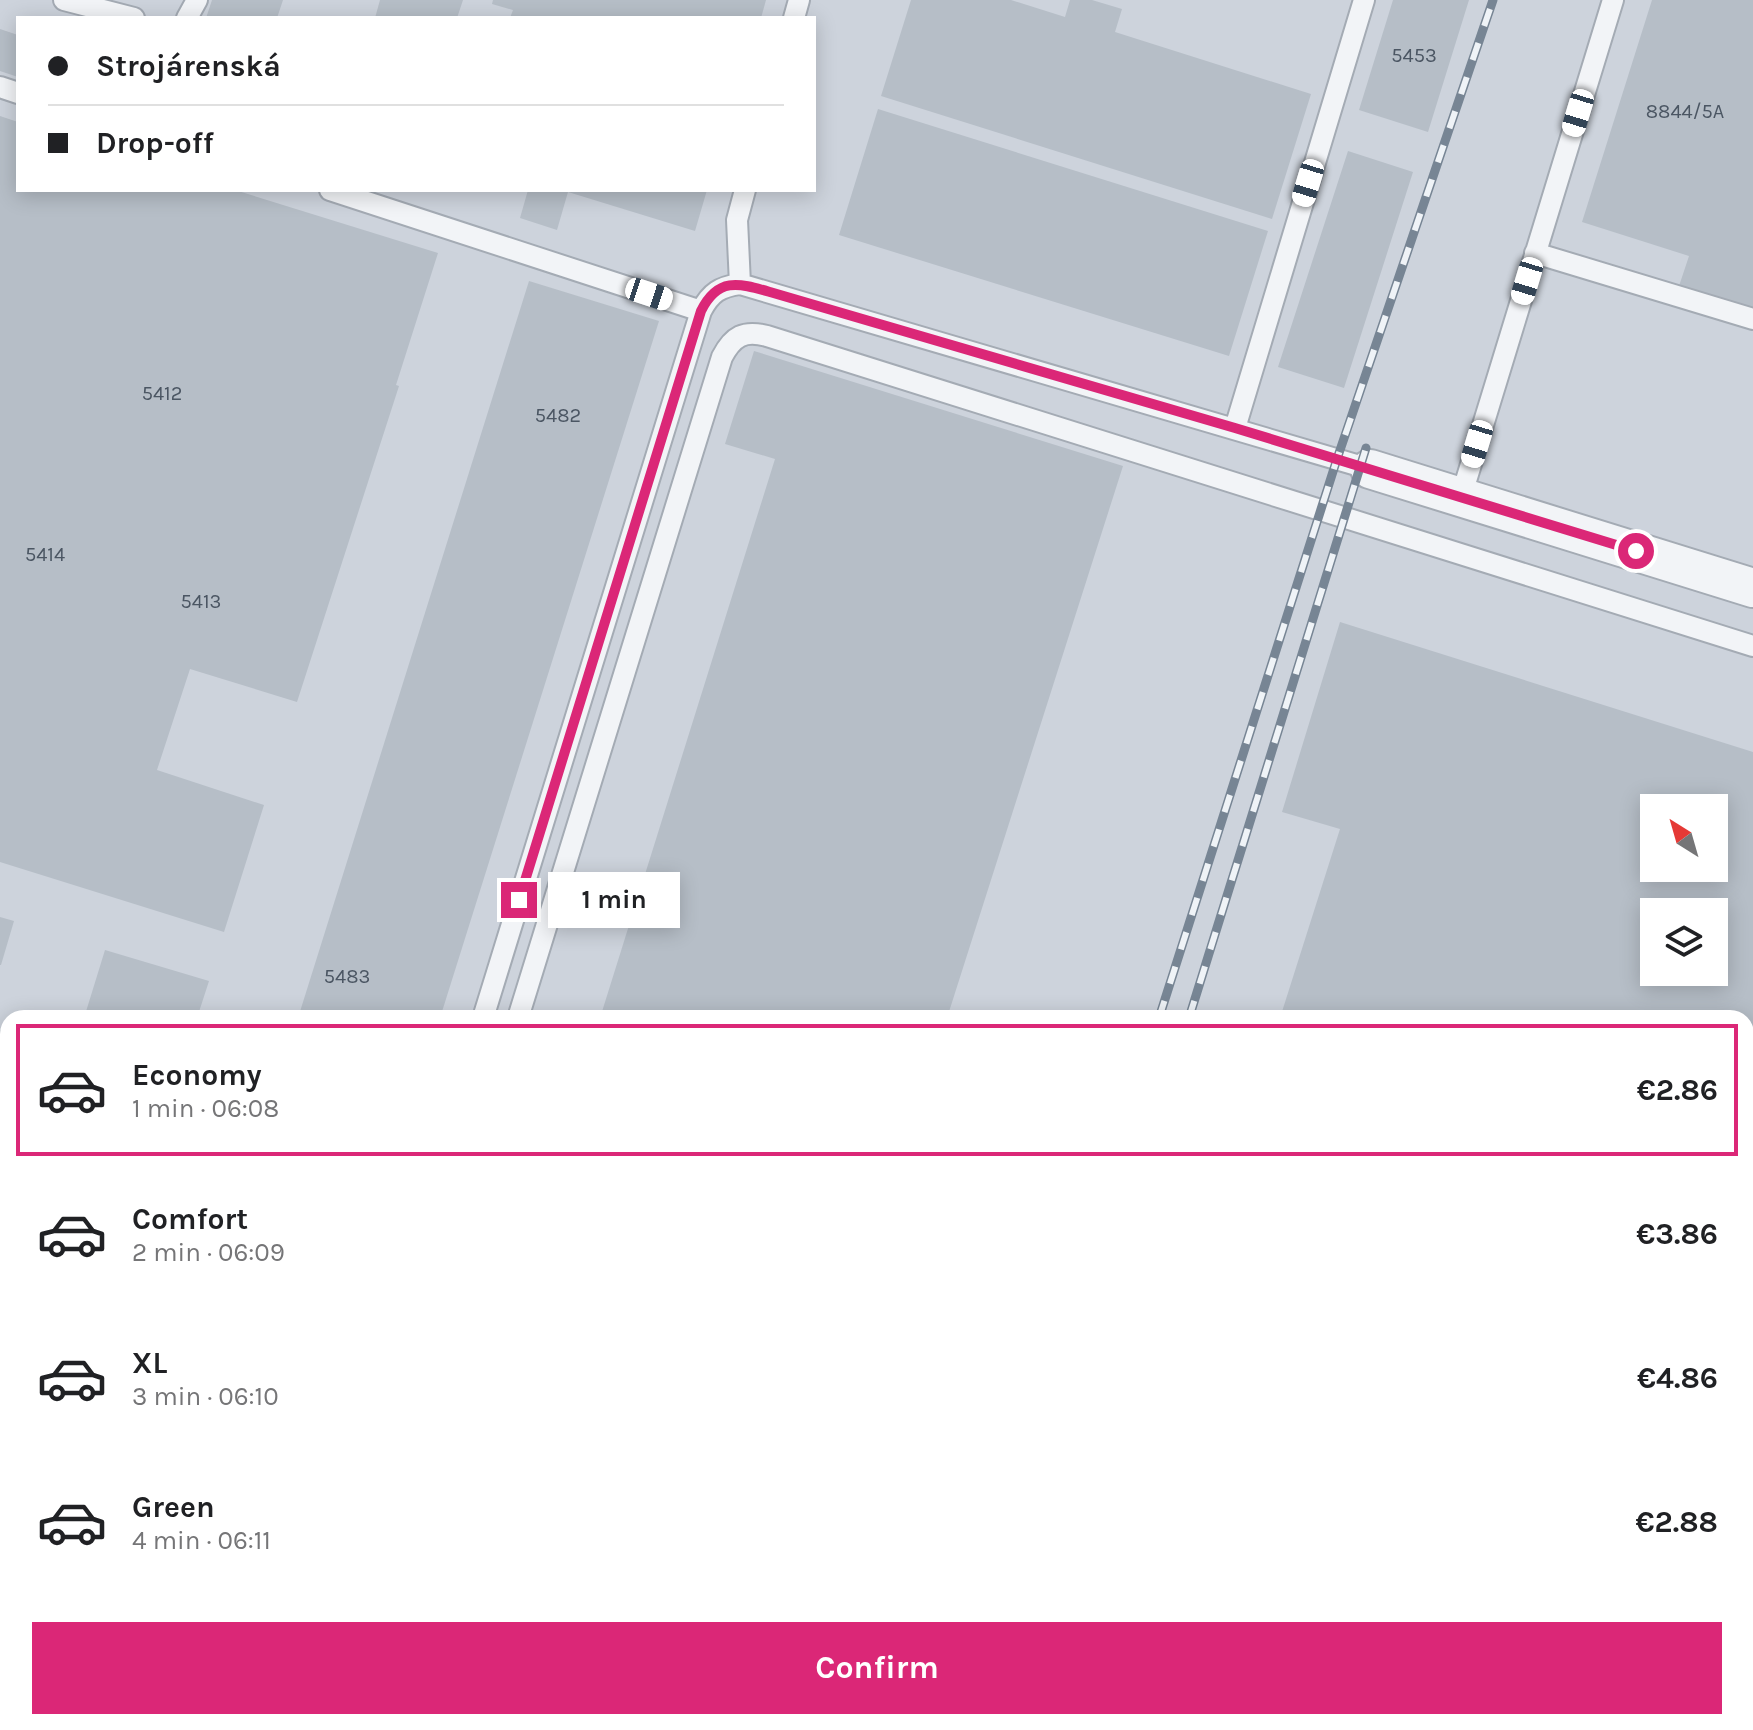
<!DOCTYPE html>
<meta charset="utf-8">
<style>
body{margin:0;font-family:Karla,sans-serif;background:#f2f2f2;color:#202124;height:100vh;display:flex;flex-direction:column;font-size:30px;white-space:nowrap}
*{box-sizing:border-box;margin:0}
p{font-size:26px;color:#757577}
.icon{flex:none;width:44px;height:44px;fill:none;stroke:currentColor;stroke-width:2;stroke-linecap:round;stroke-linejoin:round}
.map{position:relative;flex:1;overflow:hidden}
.details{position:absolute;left:0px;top:1010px;width:1754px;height:720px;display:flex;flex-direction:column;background:#fff;border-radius:24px 24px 0 0;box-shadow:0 4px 20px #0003}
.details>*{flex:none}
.top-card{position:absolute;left:16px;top:16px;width:800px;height:176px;border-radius:0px;box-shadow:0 4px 20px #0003;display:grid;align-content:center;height:176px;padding:0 32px;background:#fff}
.needle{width:52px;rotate:323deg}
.controls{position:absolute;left:1640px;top:794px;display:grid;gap:16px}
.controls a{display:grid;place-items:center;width:88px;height:88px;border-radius:0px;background:#fff;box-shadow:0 4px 20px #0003;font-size:40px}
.end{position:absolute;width:36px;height:36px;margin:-18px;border:10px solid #db2777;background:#fff;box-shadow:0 0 0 4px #fff}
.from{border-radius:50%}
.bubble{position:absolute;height:56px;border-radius:0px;background:#fff;box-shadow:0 4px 20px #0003;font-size:26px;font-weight:700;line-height:56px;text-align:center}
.car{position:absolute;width:24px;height:48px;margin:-24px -12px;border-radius:10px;box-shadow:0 0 6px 2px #0007;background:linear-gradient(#fff 24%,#345 0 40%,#fff 0 76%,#345 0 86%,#fff 0)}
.top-card b{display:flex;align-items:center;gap:28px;height:76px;font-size:30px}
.top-card b+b{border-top:2px solid #e0e0e0}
.top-card i{width:20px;height:20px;background:#202124}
ul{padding:14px 0 0;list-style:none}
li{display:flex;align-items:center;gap:24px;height:132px;margin:0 16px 12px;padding:0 16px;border:4px solid transparent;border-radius:0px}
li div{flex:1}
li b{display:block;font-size:30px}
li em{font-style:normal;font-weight:700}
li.active{border-color:#db2777}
li>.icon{width:72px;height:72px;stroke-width:1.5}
.cta{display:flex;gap:16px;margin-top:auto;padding:16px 32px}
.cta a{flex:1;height:92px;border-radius:0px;background:#db2777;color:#fff;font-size:32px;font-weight:700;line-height:92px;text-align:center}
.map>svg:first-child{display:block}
.built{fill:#cdd3dc;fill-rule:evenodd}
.building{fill:#b6bec7;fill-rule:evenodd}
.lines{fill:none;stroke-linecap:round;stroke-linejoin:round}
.lane-casing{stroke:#a4abb4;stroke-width:24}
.street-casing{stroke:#a4abb4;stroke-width:42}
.lane{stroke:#f2f4f7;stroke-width:20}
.street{stroke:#f2f4f7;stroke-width:38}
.rail-casing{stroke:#778594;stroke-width:9}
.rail{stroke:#eff3f7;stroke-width:6;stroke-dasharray:18;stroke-linecap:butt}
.route{stroke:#db2777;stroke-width:10}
.labels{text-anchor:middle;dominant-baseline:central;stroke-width:7;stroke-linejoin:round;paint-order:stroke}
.number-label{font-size:20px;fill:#4b5663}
</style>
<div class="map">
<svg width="1753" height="1730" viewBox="0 0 1753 1730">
<rect width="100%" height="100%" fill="#dfe4e9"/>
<path class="built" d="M0 0H1753V1730H0ZM18 18H814V190H18ZM1654 808H1714V868H1654ZM1654 912H1714V972H1654ZM8 1018H1746V1722H8Z"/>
<path class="building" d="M212 0H283L277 18H206Z
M380 0H463L457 18H375Z
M493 0H766L761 18H510L513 10 492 4Z
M911 0H1011L1065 17 1070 0H1092L1122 9 1115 32 1311 94 1272 219 881 96Z
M1393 0H1469L1428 132 1359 110Z
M1652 0H1753V313L1678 289 1689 256 1582 222Z
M0 29 18 35V77L0 71Z
M878 109 1268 231 1229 356 839 235Z
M0 116 18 122V190H235L438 253 396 385 399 386 297 702 190 669 157 770 264 805 224 932 0 862Z
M1348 151 1413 172 1344 388 1278 367Z
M528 190H707L695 231 568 192 557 230 520 218Z
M529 281 659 321 440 1018H298Z
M754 351 1123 466 947 1018H600L775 459 725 444Z
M1340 622 1753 752V1641L1746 1639V1018H1280L1340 829 1282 812ZM1654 808H1714V868H1654ZM1654 912H1714V972H1654Z
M0 917 14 921 1 965H0Z
M105 950 209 981 197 1018H84Z
M0 1030 8 1032V1147L0 1145Z
M0 1338 8 1340V1620L1 1643Z
M383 1722H498L495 1730H391L382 1727Z
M550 1722H624L622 1730H573Z
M1157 1722H1507L1531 1729 1155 1730Z"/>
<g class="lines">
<defs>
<path id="lane" d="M64 0 134 18
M187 18 197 0
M794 18 799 0
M0 87 18 93
M330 190 701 311
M1535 253 1753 319
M740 284 737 220 745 190
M1235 428 1364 0
M1461 497 1613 0
M483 1018 701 311C711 292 720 287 740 284L1370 469
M518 1018 722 357C733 336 744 330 767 336L1753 646
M0 1196 8 1199
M1629 1722 1653 1730
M263 1730 266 1722"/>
<path id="street" d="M1370 469 1753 588"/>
</defs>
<use href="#lane" class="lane-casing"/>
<use href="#street" class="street-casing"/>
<use href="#lane" class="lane"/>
<use href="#street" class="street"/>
<defs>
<path id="rail" d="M1159 1018 1337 459 1493 0
M1189 1018 1366 448
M967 1730 970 1722"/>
</defs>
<use href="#rail" class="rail-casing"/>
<use href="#rail" class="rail"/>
</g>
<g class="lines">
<path class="route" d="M519 900 701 311C718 277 738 283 770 292L1235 428 1636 551"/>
</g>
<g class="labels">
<g class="number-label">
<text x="1414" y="55">5453</text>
<text x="1685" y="111">8844/5A</text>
<text x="162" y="393">5412</text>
<text x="558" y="415">5482</text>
<text x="45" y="554">5414</text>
<text x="201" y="601">5413</text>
<text x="347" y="976">5483</text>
</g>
</g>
</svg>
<div class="controls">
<a><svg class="needle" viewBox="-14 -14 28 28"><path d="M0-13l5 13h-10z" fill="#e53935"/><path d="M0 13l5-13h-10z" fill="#757577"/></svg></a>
<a><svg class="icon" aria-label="layers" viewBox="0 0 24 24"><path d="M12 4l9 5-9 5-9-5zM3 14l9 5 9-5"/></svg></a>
</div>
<i class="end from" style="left:1636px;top:551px"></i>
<i class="end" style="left:519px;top:900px"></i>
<div class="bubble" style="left:548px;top:872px;width:132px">1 min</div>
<i class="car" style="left:1578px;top:113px;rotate:197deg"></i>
<i class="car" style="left:1308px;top:183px;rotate:197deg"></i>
<i class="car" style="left:1527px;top:281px;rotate:197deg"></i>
<i class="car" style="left:649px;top:294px;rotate:108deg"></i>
<i class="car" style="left:1477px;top:444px;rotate:197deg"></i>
<div class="top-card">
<b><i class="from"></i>Strojárenská</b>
<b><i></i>Drop-off</b>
</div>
<section class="details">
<ul>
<li class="active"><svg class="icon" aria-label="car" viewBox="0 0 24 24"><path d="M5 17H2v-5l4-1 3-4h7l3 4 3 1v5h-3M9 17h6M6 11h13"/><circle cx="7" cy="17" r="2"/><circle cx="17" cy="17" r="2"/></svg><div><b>Economy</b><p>1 min · 06:08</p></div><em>€2.86</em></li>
<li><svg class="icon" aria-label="car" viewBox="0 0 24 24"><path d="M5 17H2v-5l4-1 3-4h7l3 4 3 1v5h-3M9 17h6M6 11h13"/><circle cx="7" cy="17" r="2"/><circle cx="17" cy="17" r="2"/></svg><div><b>Comfort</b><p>2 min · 06:09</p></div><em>€3.86</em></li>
<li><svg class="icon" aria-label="car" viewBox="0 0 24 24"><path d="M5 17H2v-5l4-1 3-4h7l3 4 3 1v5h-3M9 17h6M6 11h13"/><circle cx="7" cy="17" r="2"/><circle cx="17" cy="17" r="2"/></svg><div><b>XL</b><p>3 min · 06:10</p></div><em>€4.86</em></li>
<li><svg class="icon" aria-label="car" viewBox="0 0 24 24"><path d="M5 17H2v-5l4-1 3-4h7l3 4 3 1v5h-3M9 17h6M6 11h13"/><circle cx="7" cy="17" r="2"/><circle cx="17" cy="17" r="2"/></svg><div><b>Green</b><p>4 min · 06:11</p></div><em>€2.88</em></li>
</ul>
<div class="cta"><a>Confirm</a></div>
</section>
</div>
